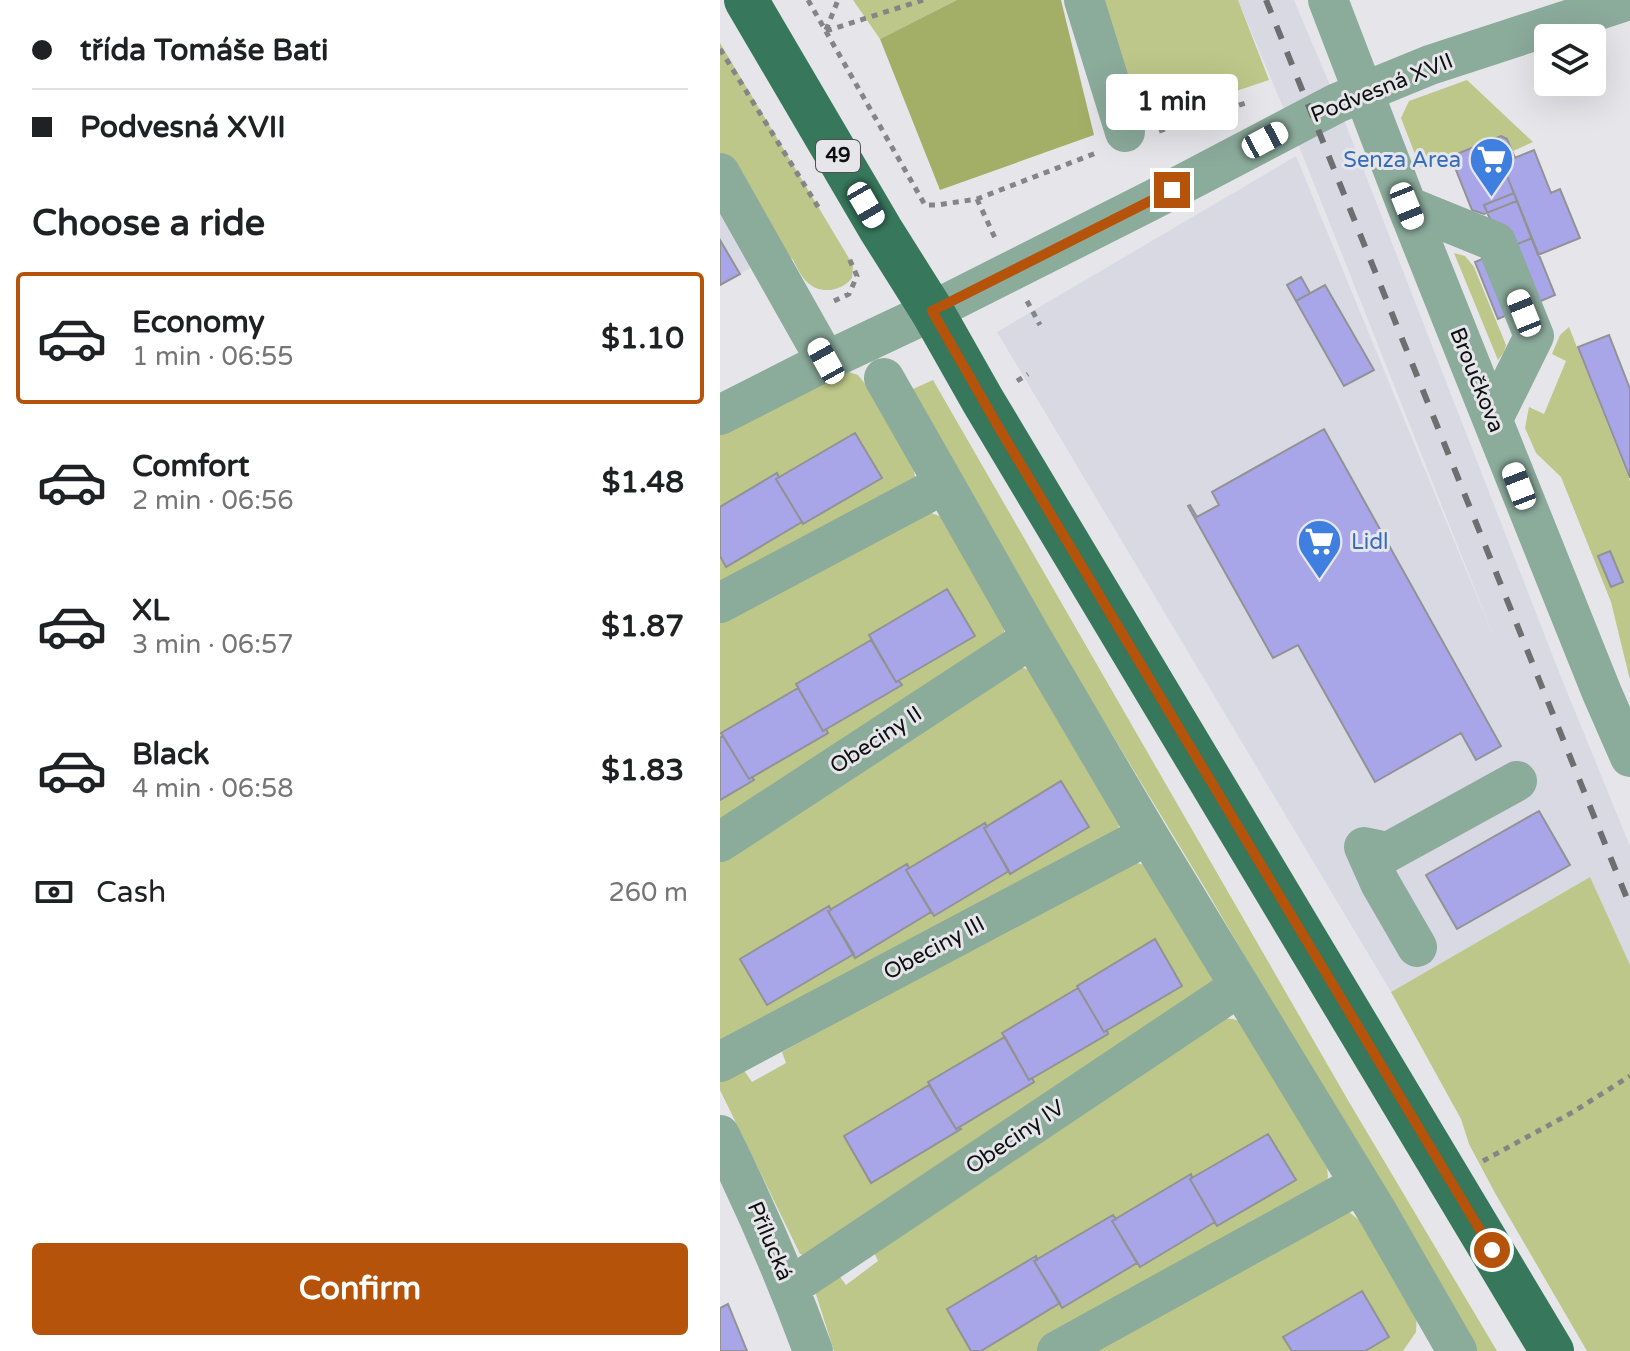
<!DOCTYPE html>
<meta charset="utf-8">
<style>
body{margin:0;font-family:"Varela Round",sans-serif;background:#f6f6f6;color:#202124;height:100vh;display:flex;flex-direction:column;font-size:30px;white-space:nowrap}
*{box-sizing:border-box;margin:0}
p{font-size:26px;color:#757577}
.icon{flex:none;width:44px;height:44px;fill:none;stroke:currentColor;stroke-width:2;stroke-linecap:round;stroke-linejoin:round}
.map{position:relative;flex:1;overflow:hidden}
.details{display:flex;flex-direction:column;background:#fff;width:720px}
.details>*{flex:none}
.top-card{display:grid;align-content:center;height:176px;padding:0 32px;background:#fff}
.controls{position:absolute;left:814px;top:24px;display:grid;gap:16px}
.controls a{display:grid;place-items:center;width:72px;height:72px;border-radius:8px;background:#fff;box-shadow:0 8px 32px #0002;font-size:40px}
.end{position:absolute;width:36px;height:36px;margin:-18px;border:10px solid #b45309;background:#fff;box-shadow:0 0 0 4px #fff}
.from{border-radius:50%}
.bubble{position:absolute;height:56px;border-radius:8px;background:#fff;box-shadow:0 8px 32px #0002;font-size:26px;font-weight:800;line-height:56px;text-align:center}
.car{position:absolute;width:24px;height:48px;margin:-24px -12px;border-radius:10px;box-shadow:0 0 6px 2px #0007;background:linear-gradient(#fff 24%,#345 0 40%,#fff 0 76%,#345 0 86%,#fff 0)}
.top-card b{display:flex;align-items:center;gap:28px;height:76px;font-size:30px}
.top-card b+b{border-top:2px solid #e0e0e0}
.top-card i{width:20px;height:20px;background:#202124}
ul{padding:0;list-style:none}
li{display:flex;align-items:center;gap:24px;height:132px;margin:0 16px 12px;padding:0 16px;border:4px solid transparent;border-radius:8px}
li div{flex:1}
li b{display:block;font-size:30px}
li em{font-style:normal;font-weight:800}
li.on{border-color:#b45309}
li>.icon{width:72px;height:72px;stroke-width:1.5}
h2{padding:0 32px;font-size:36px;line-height:96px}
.pay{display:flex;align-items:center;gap:20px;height:88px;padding:0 32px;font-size:30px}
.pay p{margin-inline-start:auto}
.primary-button{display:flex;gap:16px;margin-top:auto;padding:16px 32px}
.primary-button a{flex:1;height:92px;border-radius:8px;background:#b45309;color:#fff;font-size:32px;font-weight:800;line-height:92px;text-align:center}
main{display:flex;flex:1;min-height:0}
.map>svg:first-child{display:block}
.built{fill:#d9d9e4}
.green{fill:#bdc789}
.forest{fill:#a3af67}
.building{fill:#a8a6e9;stroke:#929295;stroke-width:2}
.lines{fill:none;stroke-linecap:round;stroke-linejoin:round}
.path{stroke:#858588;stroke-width:5;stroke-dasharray:6 6;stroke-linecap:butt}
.minor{stroke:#8bab9b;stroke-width:40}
.major{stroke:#37785c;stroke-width:44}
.rail{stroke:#6d6e70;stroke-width:6;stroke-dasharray:14 14;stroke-linecap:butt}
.route{stroke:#b45309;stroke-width:10}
.labels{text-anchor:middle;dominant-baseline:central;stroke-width:6;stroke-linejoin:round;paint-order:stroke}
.shield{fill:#e6e6ea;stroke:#4f5051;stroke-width:2}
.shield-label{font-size:20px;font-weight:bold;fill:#0e0f10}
.street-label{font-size:22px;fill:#0e0f10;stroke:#e6e6ea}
.shop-label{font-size:22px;fill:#366cbe;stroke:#e6e6ea;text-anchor:end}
</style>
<main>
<section class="details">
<div class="top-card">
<b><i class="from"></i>třída Tomáše Bati</b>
<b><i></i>Podvesná XVII</b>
</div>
<h2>Choose a ride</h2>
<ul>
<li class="on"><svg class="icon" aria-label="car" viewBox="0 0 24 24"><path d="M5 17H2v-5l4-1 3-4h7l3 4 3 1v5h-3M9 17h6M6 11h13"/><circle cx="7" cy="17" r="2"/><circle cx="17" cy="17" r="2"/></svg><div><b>Economy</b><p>1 min · 06:55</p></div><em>$1.10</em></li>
<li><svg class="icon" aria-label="car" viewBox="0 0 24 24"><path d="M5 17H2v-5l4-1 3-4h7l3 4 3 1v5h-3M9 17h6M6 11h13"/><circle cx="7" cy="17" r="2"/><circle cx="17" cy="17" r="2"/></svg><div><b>Comfort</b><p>2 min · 06:56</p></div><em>$1.48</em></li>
<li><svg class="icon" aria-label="car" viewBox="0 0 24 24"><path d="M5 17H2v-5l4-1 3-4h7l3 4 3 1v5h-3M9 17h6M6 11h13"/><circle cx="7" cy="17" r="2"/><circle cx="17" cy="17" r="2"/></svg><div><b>XL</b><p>3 min · 06:57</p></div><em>$1.87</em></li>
<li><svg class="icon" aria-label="car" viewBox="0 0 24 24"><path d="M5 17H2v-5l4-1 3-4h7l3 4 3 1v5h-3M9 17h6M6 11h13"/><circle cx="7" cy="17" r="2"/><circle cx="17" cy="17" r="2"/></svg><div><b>Black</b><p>4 min · 06:58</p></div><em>$1.83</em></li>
</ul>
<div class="pay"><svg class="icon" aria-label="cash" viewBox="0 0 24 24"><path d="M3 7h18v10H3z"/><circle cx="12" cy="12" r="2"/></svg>Cash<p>260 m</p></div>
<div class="primary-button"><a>Confirm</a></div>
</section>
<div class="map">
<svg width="910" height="1351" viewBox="0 0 910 1351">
<rect width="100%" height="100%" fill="#e6e6ea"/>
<path class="built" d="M518 0H574L618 104 841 677 910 846V973L870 877 671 992 277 332 576 156 777 645 575 136Z
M0 176 48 259 0 284Z"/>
<path class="green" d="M133 0H237L160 39Z
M377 0H518L549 80 415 125Z
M0 43 133 265 132 278C121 292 99 295 86 281 80 275 76 265 72 258L60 266 0 173Z
M747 80 813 142 793 151 787 139 781 136 700 167 681 118 689 101Z
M734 253 745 256 754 267 786 345 784 352 778 360Z
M849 327 910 481V680L891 602 841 477 816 453 805 428 809 407 824 414 846 361 832 354 840 335Z
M126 371 138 375 150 390 192 460 195 477 0 595V433Z
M213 380 629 1102 777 1351H755L488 893 195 409 193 389Z
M206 511 222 517 285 624 284 633 0 833V613Z
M296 666 311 670 399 825 398 832 0 1053V851Z
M411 861 427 866 493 978V984L89 1257 80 1254 0 1090V1070L23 1069 32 1082 66 1063 62 1052Z
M870 877 910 965V1351H867L775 1193 749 1144 741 1119 671 992Z
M495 1018 513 1019 519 1021 607 1168 608 1177 605 1187 317 1351H114L93 1285 118 1274 126 1285 158 1261 153 1250Z
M629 1212 645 1225 697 1312 696 1332 683 1351H349Z"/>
<path class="forest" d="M237 0H341L374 135 220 190 160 39Z"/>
<path class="building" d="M781 136 787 139 795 158 782 163 797 201 764 214 752 210 734 165 739 153Z
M814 150 831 193 840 189 860 238 818 255 782 163Z
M794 193 812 238 783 250 764 205Z
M812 238 835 295 778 319 755 262Z
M0 240 20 274 0 285Z
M581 277 590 293 576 301 567 285Z
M605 285 654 370 624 386 576 301Z
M889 335 910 389V478L858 347Z
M604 429 781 746 756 760 741 733 655 782 578 645 553 658 468 506 470 505 477 517 499 505 492 492Z
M135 433 162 478 83 524 56 479Z
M57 473 59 477 56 479 82 522 6 567 0 556V507Z
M890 551 903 582 891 587 878 556Z
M227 589 255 636 176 682 149 635Z
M151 640 176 682 179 681 182 685 103 731 76 684Z
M78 688 103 731 106 729 108 733 29 779 1 733Z
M3 736 29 779 32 777 34 780 0 800V738Z
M341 781 369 827 290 874 264 828Z
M819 811 850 865 737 929 706 875Z
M265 823 267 827 264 828 289 871 214 916 186 870Z
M187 864 189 868 186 870 211 912 135 958 108 911Z
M109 906 111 910 108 911 134 954 47 1005 20 959Z
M435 939 462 986 384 1032 357 986Z
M358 988 384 1032 387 1030 388 1034 309 1080 282 1033Z
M285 1037 309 1080 312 1078 314 1082 236 1129 208 1082Z
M209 1085 236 1129 239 1127 241 1129 151 1183 124 1136Z
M548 1134 576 1180 497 1226 470 1179Z
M471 1174 472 1178 470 1179 495 1222 420 1267 392 1221Z
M393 1215 396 1219 392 1221 417 1263 342 1308 314 1261Z
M316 1256 317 1260 314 1261 340 1303 261 1351H251L227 1309Z
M642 1291 669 1337 645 1351H572L563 1337Z
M8 1304 27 1351H0V1308Z"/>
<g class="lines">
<path class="path" d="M88 0 205 205H217L257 199 376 153
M106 30 118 0
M106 31 203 0
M0 49 100 210
M439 131 529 102
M257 199 275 238
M114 301 129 294 137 276 128 256
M307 301 320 325
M297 381 308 374
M763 1161 853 1112 910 1076"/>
<path class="minor" d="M364 0 405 132
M608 0 687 206 799 486 882 693 910 757
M0 173 106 361
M687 206 776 242 814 336 773 419
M164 378 312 638 428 835 659 1215 737 1351
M0 415 106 361 212 311 432 200 617 103 710 65 909 0
M0 603 224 484
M0 842 312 638
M697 947 660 883 644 847 668 852 797 781
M0 1062 428 835
M0 1135C35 1206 66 1277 93 1351
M70 1287 520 986
M337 1351 640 1184"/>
<path class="major" d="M26 0 161 230 212 311 263 401 832 1351"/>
<path class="rail" d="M546 0 910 906"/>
</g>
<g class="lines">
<path class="route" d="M452 190 212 311 279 428 772 1250"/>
</g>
<defs>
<symbol id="supermarket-pin" viewBox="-11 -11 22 30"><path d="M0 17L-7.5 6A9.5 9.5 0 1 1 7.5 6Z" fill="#3f7fe0" stroke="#e6e6ea"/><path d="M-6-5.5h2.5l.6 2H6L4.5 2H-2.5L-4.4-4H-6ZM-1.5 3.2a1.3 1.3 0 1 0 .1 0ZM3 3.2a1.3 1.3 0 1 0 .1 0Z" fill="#fff"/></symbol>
</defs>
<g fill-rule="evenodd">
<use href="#supermarket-pin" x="746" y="134" width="51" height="69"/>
<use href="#supermarket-pin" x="574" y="516" width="51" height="69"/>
</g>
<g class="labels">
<rect class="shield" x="96" y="140" width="44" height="32" rx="6"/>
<g class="shield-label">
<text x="118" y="156">49</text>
</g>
<g class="street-label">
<text transform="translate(662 88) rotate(-22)">Podvesná XVII</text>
<text transform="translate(757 380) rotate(68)">Broučkova</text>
<text transform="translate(156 740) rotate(-33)">Obeciny II</text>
<text transform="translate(214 948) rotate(-28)">Obeciny III</text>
<text transform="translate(295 1137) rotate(-34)">Obeciny IV</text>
<text transform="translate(50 1241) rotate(67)">Přílucká</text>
</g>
<g class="shop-label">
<text x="741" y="160">Senza Area</text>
<text x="631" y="542" text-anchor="start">Lidl</text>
</g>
</g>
</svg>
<div class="controls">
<a><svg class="icon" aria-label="layers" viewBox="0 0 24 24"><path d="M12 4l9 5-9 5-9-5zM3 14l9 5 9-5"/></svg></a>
</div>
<i class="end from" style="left:772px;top:1250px"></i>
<i class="end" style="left:452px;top:190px"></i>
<div class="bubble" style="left:386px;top:74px;width:132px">1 min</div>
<i class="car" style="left:545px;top:140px;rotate:62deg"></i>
<i class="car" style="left:146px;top:205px;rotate:150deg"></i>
<i class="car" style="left:687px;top:206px;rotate:158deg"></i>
<i class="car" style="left:804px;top:313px;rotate:338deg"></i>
<i class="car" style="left:106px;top:361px;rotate:331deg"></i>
<i class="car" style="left:799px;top:486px;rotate:339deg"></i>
</div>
</main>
